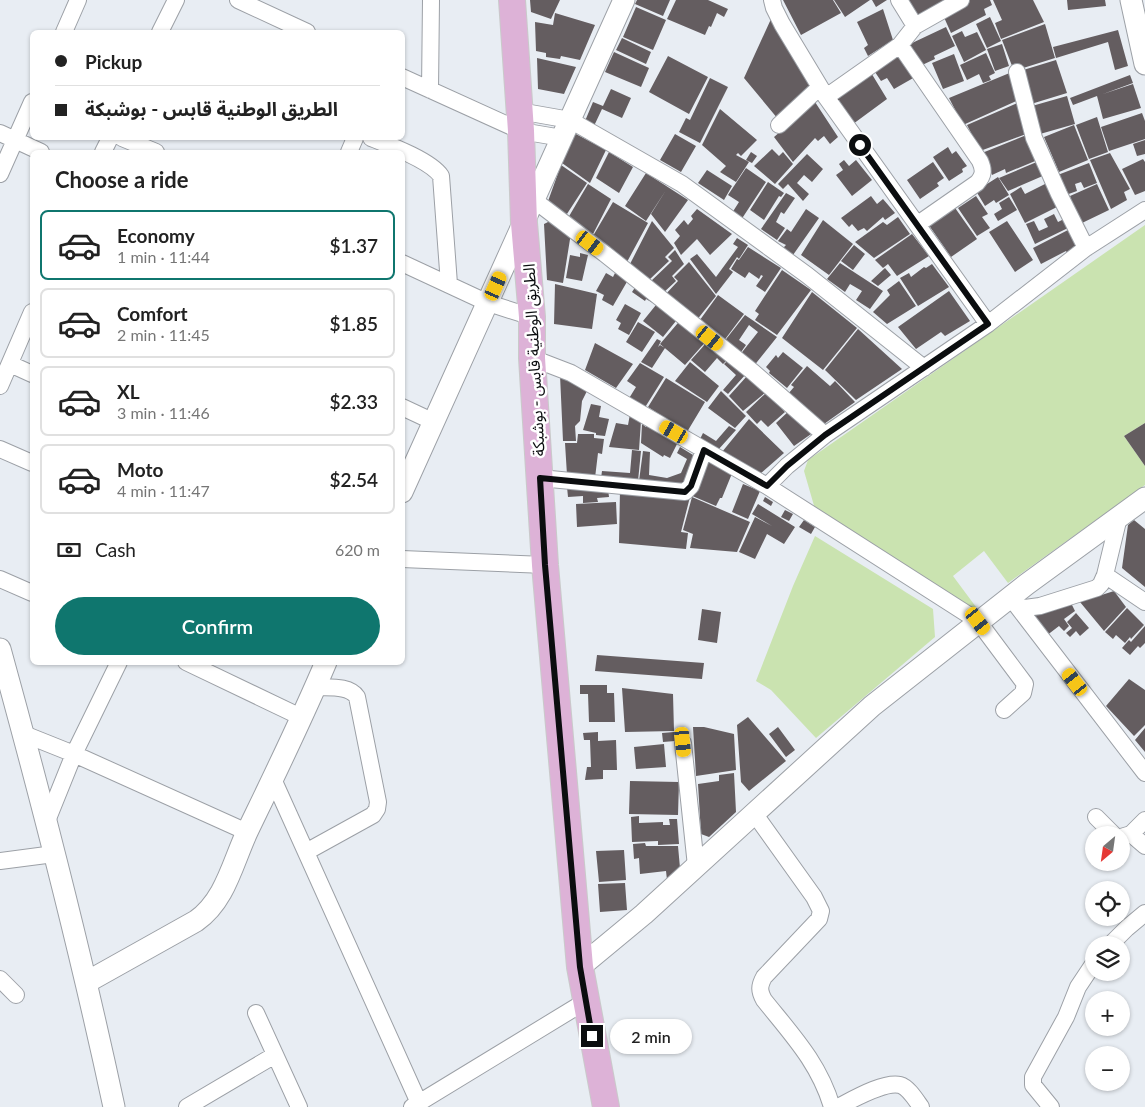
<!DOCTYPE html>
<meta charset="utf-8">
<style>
body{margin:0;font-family:Lato,"Noto Sans Arabic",sans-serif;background:#f2f2f2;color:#222;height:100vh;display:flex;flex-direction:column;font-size:19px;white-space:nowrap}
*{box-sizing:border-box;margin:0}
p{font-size:16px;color:#767676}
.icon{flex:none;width:28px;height:28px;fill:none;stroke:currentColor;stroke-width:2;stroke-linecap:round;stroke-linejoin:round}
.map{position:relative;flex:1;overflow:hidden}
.drawer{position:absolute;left:30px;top:150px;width:375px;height:515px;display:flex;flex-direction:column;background:#fff;border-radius:8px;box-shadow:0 1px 4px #0004}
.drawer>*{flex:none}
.hud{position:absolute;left:30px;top:30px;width:375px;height:110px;border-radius:8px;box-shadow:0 1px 4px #0004;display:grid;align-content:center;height:110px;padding:0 25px;background:#fff}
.needle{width:32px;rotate:209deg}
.tools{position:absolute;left:1085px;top:826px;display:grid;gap:10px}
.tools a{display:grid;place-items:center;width:45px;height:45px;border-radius:50%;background:#fff;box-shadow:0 1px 4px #0004;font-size:25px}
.end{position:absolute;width:22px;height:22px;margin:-11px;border:6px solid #0b0d0f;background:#fff;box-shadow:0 0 0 2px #fff}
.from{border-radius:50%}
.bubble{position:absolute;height:35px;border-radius:18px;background:#fff;box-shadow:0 1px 4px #0004;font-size:16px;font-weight:600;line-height:35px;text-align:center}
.car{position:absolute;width:15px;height:30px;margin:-15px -8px;border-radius:6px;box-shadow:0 0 4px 1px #0007;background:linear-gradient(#f5c518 24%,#345 0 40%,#f5c518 0 76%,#345 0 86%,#f5c518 0)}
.hud b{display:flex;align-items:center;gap:18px;height:48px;font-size:19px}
.hud b+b{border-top:1px solid #e0e0e0}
.hud i{width:12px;height:12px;background:#222}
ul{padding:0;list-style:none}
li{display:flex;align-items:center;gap:15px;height:70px;margin:0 10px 8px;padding:0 15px;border:2px solid #e0e0e0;border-radius:8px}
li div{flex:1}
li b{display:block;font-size:19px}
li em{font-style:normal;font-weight:600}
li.active{border-color:#0f766e}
li>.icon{width:45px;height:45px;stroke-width:1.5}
h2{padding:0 25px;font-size:22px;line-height:60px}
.pay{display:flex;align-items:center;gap:12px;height:55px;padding:0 25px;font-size:19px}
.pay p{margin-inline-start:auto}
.button{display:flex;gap:10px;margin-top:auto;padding:10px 25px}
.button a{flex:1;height:58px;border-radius:30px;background:#0f766e;color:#fff;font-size:20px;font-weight:600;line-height:58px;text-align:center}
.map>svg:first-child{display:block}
.green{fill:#cae3b0}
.building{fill:#645d60}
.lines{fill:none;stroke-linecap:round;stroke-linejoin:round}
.minor-casing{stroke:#9ca0a6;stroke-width:18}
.tertiary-casing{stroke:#9ca0a6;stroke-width:23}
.primary-casing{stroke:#c9caca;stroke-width:28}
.minor{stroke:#fff;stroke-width:16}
.tertiary{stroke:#fff;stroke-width:21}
.primary{stroke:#ddb2d7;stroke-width:26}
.route{stroke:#0b0d0f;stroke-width:6}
.labels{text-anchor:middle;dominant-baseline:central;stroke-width:5;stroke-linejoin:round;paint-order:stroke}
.street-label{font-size:16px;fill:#0b0d0f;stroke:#fff}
</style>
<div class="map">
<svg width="1145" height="1107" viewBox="0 0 1145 1107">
<rect width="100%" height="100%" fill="#e8edf3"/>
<path class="green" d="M1145 225V423L1124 436 1145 466V485L1008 583 984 551 953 576 976 607 972 610 817 516 804 471 808 460Z
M815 536 933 609 935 637 816 738 771 690 756 681 793 586Z"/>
<path class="building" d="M530 0H560L551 19 531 12Z
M637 0H670L663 16 635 4Z
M676 0H708L728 9 724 17 717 13 711 27 709 26 705 35 667 19Z
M783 0H833L841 13 801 35Z
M834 0H870L845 17Z
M872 0H887L876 7Z
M906 0H948L917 19Z
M969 0H990L992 5 984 9 986 15 951 33 943 15Z
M993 0H1033L1044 22 1001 39 995 23 1002 20Z
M1067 0H1105L1106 6 1068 10Z
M636 7 666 20 653 50 623 37Z
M883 9 893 40 868 56 864 48 868 45 857 22Z
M555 13 595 25 580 60 561 56 560 59 546 57V53L536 51 535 22 553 25Z
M990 17 1001 41 987 48 976 24Z
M771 19 812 87 778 119 744 78Z
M1045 24 1055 58 1014 71 1002 40Z
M946 27 955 46 934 56 935 59 920 66 910 44Z
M1118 30 1128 66 1115 70 1108 42 1056 58 1053 47Z
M962 31 965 37 977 32 986 50 964 62 952 36Z
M622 38 651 52 646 64 616 50Z
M1002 44 1009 66 995 71 987 49Z
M614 52 649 68 641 87 605 72Z
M900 53 915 77 894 89 887 78 881 81 873 69Z
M986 53 995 73 989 76 991 80 983 83 979 74 967 80 960 65Z
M954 54 964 81 943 89 932 63Z
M668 56 708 77 689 114 649 92Z
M537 58 576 67 564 94 538 89Z
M1056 60 1067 93 1031 104 1020 71Z
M870 71 887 99 853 124 835 97Z
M1012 72 1021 99 963 125 949 98Z
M1130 75 1133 83 1103 94 1133 84 1141 108 1103 119 1097 96 1073 105 1070 98Z
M710 78 728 87 700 143 679 132 686 118 690 120Z
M611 89 631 98 622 118 602 109 594 126 585 121 593 102 603 106Z
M1067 96 1075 124 1040 134 1032 106Z
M815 102 838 137 830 144 824 136 818 141 815 138 793 162 774 137Z
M1020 102 1029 133 980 151 967 125Z
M720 109 757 140 741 156 738 153 736 155 749 162 736 182 720 172 726 166 702 145Z
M1142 113 1145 121V139L1109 151 1101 127Z
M1097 117 1108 152 1089 159 1076 125Z
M1074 125 1088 160 1059 172 1044 137Z
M574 133 606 150 590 183 562 163Z
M675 134 696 146 681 172 660 160Z
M1029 134 1040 159 1006 173 1005 169 992 175 982 153Z
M1145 140V154L1137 156 1133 144Z
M948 147 952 154 956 151 967 166 962 169 963 172 949 181 933 157Z
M772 149 779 156 783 152 793 164 775 184 754 166Z
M609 152 633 167 619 193 596 178Z
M751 152 757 156 752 163 746 160Z
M1110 153 1130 189 1124 192 1127 200 1111 209 1090 160Z
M807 154 823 169 812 182 804 175 797 183 809 194 803 201 788 184 783 189 778 184Z
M1143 159 1145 162V191L1135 195 1122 169Z
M844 160 849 166 856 160 872 180 852 196 836 175 843 170 839 164Z
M1039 161 1045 175 1008 191 999 178Z
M933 162 944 178 937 183 939 186 920 199 907 180Z
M1089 163 1097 183 1084 188 1081 182 1075 184 1077 191 1063 196 1055 176Z
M561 165 587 183 565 217 547 204Z
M746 168 766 182 741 220 732 213 739 202 728 195Z
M707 170 732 186 724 200 698 183Z
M646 173 688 200 665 232 651 214 666 190 646 221 625 206Z
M998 177 1009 195 996 203 994 200 985 206 976 191Z
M768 182 784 193 781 197 779 196 764 220 750 210Z
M1049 182 1059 206 1025 223 1010 194 1021 187 1025 194Z
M588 184 611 199 592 236 568 218Z
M1097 184 1109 210 1082 223 1068 201 1071 199 1070 196Z
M786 193 795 198 784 214 781 212 776 222 785 228 777 240 761 229Z
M871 196 877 204 883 199 895 213 885 220 883 217 867 231 864 228 858 231 852 224 849 227 841 218Z
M976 196 988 214 982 217 990 228 977 236 958 208Z
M1009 197 1017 210 998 221 994 214 1002 209 999 203Z
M613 202 648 223 627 262 593 236Z
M953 205 977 239 951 257 928 224Z
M697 209 732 234 710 255 697 239 681 255 674 243 680 236 675 230 684 220 688 225 693 219 691 216Z
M806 209 819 218 793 255 783 248 786 245 778 241 787 229 791 232Z
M1054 214 1058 222 1064 219 1068 228 1035 244 1026 224 1034 221 1039 231 1048 227 1044 219Z
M898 217 910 234 874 258 855 242 883 222 887 225Z
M554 219 571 233 563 283 547 280 544 224Z
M823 220 853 244 829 275 801 255Z
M652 221 674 248 665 257 669 261 649 280 630 264Z
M1007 221 1033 260 1015 272 989 232Z
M1068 230 1077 247 1067 253 1066 251 1041 264 1033 248Z
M912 234 929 256 897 276 888 264 883 268 875 260Z
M737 238 748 245 739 259 737 257 729 269 733 272 716 294 690 259 697 254 716 277 738 247 733 244Z
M854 245 865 254 853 270 841 261Z
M748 247 781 268 765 292 756 286 763 276 761 275 759 279 749 272 745 278 731 269 737 259 739 260Z
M675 250 684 264 672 276 676 281 662 294 650 282 672 261 668 257Z
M580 253 588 255 582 281 566 278 570 255 580 257Z
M689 262 716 296 696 321 664 296 678 281 674 277Z
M840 263 883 291 870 309 856 300 862 291 850 284 845 292 827 279Z
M932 264 949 287 918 306 900 278 909 273 911 277 924 267 926 268Z
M885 268 891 275 878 286 871 281Z
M782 270 811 290 777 335 755 320 759 314 755 311Z
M606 273 613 277 615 273 628 280 613 306 602 300 604 295 596 291Z
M899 281 916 306 887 324 873 312 890 295 887 290Z
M638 283 653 303 646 299 645 301 632 292Z
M555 284 597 294 592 329 554 324Z
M949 291 970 321 945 336 941 332 916 349 898 327Z
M812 292 857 328 823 370 782 338Z
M718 295 744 314 723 342 697 324Z
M660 300 680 316 663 337 643 321Z
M625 304 641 313 629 335 618 329 621 323 616 320Z
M745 315 777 337 753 367 739 356 758 332 749 325 739 340 746 345 739 355 723 343Z
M683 317 708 339 685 365 660 344Z
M638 322 655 332 642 352 626 342Z
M858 329 902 369 856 400 825 370Z
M657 339 661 341 658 347 660 345 665 348 652 368 641 362Z
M708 341 728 359 723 364 717 358 705 372 691 360Z
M595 343 633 364 616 388 585 370Z
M783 352 803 368 787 388 769 373 770 371 766 367 776 355 778 358Z
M729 359 746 374 728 394 723 390 736 375 724 364Z
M690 362 719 386 707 402 675 381Z
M640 363 664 377 644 409 628 400 636 387 627 381Z
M807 366 830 386 835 381 855 402 824 424 788 394 794 387 791 385Z
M560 375 588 389 582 401 580 421 575 426 576 441H563Z
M747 376 766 392 743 411 729 396Z
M666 378 705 402 687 432 648 407Z
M721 391 746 416 735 428 708 408Z
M767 392 785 412 768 427 761 420 757 424 746 412Z
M591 404 601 406 599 417 609 419 605 436 596 435V433L583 430Z
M790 410 814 432 794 446 776 423Z
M630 414 641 421 639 450 609 447 616 423 628 425Z
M749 419 784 453 760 474 722 452Z
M1145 423V466L1124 436Z
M642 424 646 427 647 424 677 444 670 458 664 455 663 457 641 443Z
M729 426 736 430 718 450 700 439 703 433 716 441Z
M578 434H594V438L604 439 602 454 598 453 595 478 567 475 565 443H577Z
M680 447 698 458 686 482 681 484 639 481 643 451 650 452 649 475 667 478 681 473 687 459 677 453Z
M632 450 641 451 638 481 601 478 602 471 630 473Z
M705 459 733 471 722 498H720L716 506 690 495Z
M743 484 760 491 748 519 732 512Z
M567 487 608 489 609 497 597 498 598 502 583 503V496L568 497Z
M620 490 690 497 681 532 688 533 686 549 619 543Z
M692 497 750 522 737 552 690 548 693 534 683 530Z
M765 497 773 502 771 506 763 501Z
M616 502 617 524 577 527 576 504Z
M758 504 795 527 784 544 767 534 755 559 739 552 755 517 772 526 752 514Z
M785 510 793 514 789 521 781 517Z
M804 520 815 527 811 534 799 527Z
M1134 520 1145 529V587L1122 568 1128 525Z
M1114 591 1126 607 1104 631 1080 602Z
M1071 603 1075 611 1064 619 1069 626 1064 631 1059 626 1046 636 1032 614Z
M1127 608 1144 625 1131 639 1130 637 1125 643 1116 635 1113 639 1105 632Z
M702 609 721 612 717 643 698 640Z
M1076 613 1089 628 1080 636 1076 631 1070 637 1066 633 1072 628 1067 622Z
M1145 626V643L1140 648 1138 646 1130 655 1122 648 1129 640 1131 642Z
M597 655 704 663 702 679 595 671Z
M1129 679 1145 690V725L1134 736 1106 706Z
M580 685H607V693H614L615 722H589L588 694H580Z
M622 688 673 694 674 731 625 732Z
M748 717 786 761 749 791 741 782 737 725Z
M693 727H704L734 734 736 770 696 776Z
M778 727 795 750 786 757 769 734Z
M1145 728V752L1135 740Z
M598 732V741L616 740 617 770H603V779L585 780 587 767H591L590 740H584L583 733Z
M674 732 675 741 663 742 662 733Z
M664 744 666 767 636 769 634 747Z
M734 773 736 812 709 837 701 834 698 784 719 781V775Z
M630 781 679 782 678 815 629 814Z
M639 816V823L663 822V825H670L669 819H677L679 844 658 845V841L632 842 631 817Z
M645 843 646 846H678L680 868 667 880 666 871 640 874 639 858 634 859 633 844Z
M624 850 626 880 599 882 596 851Z
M625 883 627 910 600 912 598 884Z"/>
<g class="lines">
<defs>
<path id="minor" d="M238 0 307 32
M772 0 774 8 782 24 826 97 988 324
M915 26 961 0
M64 32 78 0
M160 32 176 0
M900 45 980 161C984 170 984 175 977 183L918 224
M1017 72 1034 138 1059 194 1086 248
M402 77 521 131 562 138
M430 90 431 0
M826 97 900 45 915 26 899 0
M519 111 570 120 682 184 807 275 924 368
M779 125 820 87
M0 133 41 152
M122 138 156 152
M371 138C389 145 430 160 441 176L449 284
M103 152 110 138
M349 152 355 138
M0 174 32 102
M534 200 605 254 753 372 825 435
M402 263 488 303 532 317
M532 358 571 373 767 486 978 621 1025 684 1023 693 1004 710
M10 364 32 374
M0 386 32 312
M402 407 434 422
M0 449 32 463
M540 478 685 492 691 486 704 450
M767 486 787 466 825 435 988 324 1086 248 1145 210
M402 559 545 565
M1105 575 1145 602
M0 579 32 593
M1013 601 1017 606 1025 608 1040 606 1097 588 1101 584 1105 575 1119 517
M1017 606 1145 773
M186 662 303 718
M24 734 74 754 247 832
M683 743 696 866
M273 779 419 1103
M754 813 814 897 821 911 819 919 764 977C759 986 759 991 764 1000 792 1035 819 1063 832 1107
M1096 817 1114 835
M47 821 74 754 119 662
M1131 834 1145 846
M1121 837 1131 834 1145 820
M306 852 373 815 377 809 378 802 357 697C349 685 328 688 316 687
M0 861 54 854
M1110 945 1127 928 1145 913
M0 979 16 995
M256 1013 299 1107
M187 1107 275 1055
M412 1107 586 1001
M838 1107C852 1100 884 1081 900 1085 908 1087 916 1100 921 1107
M1051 1107 1033 1085V1077L1066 1017 1078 987 1094 963"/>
<path id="tertiary" d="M1131 0 1145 64
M402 492 624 0
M0 649C42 801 81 953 114 1107
M580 967 644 914 872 706 1027 584 1145 498
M87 982 196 921C226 900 233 861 248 830 275 774 302 719 326 662"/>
<path id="primary" d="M512 0 521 131 524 223 532 317V358L545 565 580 967 606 1107"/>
</defs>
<use href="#minor" class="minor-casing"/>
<use href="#tertiary" class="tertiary-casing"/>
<use href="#primary" class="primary-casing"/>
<use href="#minor" class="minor"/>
<use href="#tertiary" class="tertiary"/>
<use href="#primary" class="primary"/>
</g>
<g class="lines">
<path class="route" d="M592 1036 580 967 545 565 540 478 685 492 691 486 704 450 767 486 787 466 825 435 988 324 860 145"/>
</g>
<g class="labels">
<g class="street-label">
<text transform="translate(533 360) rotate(-93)">الطريق الوطنية قابس - بوشبكة</text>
</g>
</g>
</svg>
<div class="tools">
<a><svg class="needle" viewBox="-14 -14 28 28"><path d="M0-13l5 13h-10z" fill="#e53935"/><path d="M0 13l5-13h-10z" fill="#767676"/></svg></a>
<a><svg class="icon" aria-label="locate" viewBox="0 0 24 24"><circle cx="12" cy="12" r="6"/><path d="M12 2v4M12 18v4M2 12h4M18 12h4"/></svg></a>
<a><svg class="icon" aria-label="layers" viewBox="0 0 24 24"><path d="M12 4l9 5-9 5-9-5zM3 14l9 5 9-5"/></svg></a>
<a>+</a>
<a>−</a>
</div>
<i class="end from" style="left:860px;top:145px"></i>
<i class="end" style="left:592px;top:1036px"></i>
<div class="bubble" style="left:610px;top:1019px;width:82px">2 min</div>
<i class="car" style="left:590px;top:243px;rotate:127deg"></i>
<i class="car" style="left:496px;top:286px;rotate:24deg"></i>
<i class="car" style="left:710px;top:338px;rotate:129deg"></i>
<i class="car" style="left:674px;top:432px;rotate:300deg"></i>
<i class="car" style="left:978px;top:621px;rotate:143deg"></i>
<i class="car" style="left:1075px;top:682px;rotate:322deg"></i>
<i class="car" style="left:683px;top:742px;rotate:174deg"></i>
<div class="hud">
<b><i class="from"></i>Pickup</b>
<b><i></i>الطريق الوطنية قابس - بوشبكة</b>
</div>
<section class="drawer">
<h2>Choose a ride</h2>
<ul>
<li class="active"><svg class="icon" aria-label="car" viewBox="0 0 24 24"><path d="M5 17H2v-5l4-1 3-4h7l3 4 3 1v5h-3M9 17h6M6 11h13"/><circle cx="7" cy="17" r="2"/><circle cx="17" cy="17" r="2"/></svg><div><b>Economy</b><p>1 min · 11:44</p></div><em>$1.37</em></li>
<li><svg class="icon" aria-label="car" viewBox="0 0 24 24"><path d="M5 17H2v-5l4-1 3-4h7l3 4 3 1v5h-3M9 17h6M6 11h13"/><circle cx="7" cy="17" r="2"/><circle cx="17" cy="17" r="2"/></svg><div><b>Comfort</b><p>2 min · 11:45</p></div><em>$1.85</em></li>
<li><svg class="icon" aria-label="car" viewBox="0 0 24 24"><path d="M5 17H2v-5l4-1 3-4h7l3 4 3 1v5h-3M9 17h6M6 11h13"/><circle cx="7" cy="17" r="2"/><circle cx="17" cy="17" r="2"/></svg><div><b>XL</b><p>3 min · 11:46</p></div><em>$2.33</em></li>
<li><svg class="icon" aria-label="car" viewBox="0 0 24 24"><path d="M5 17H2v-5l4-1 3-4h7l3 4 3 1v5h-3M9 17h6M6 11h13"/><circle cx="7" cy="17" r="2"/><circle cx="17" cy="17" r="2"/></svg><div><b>Moto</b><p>4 min · 11:47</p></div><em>$2.54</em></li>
</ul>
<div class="pay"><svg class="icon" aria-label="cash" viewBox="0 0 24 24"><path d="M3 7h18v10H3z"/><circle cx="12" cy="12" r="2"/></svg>Cash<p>620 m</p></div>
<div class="button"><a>Confirm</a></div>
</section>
</div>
